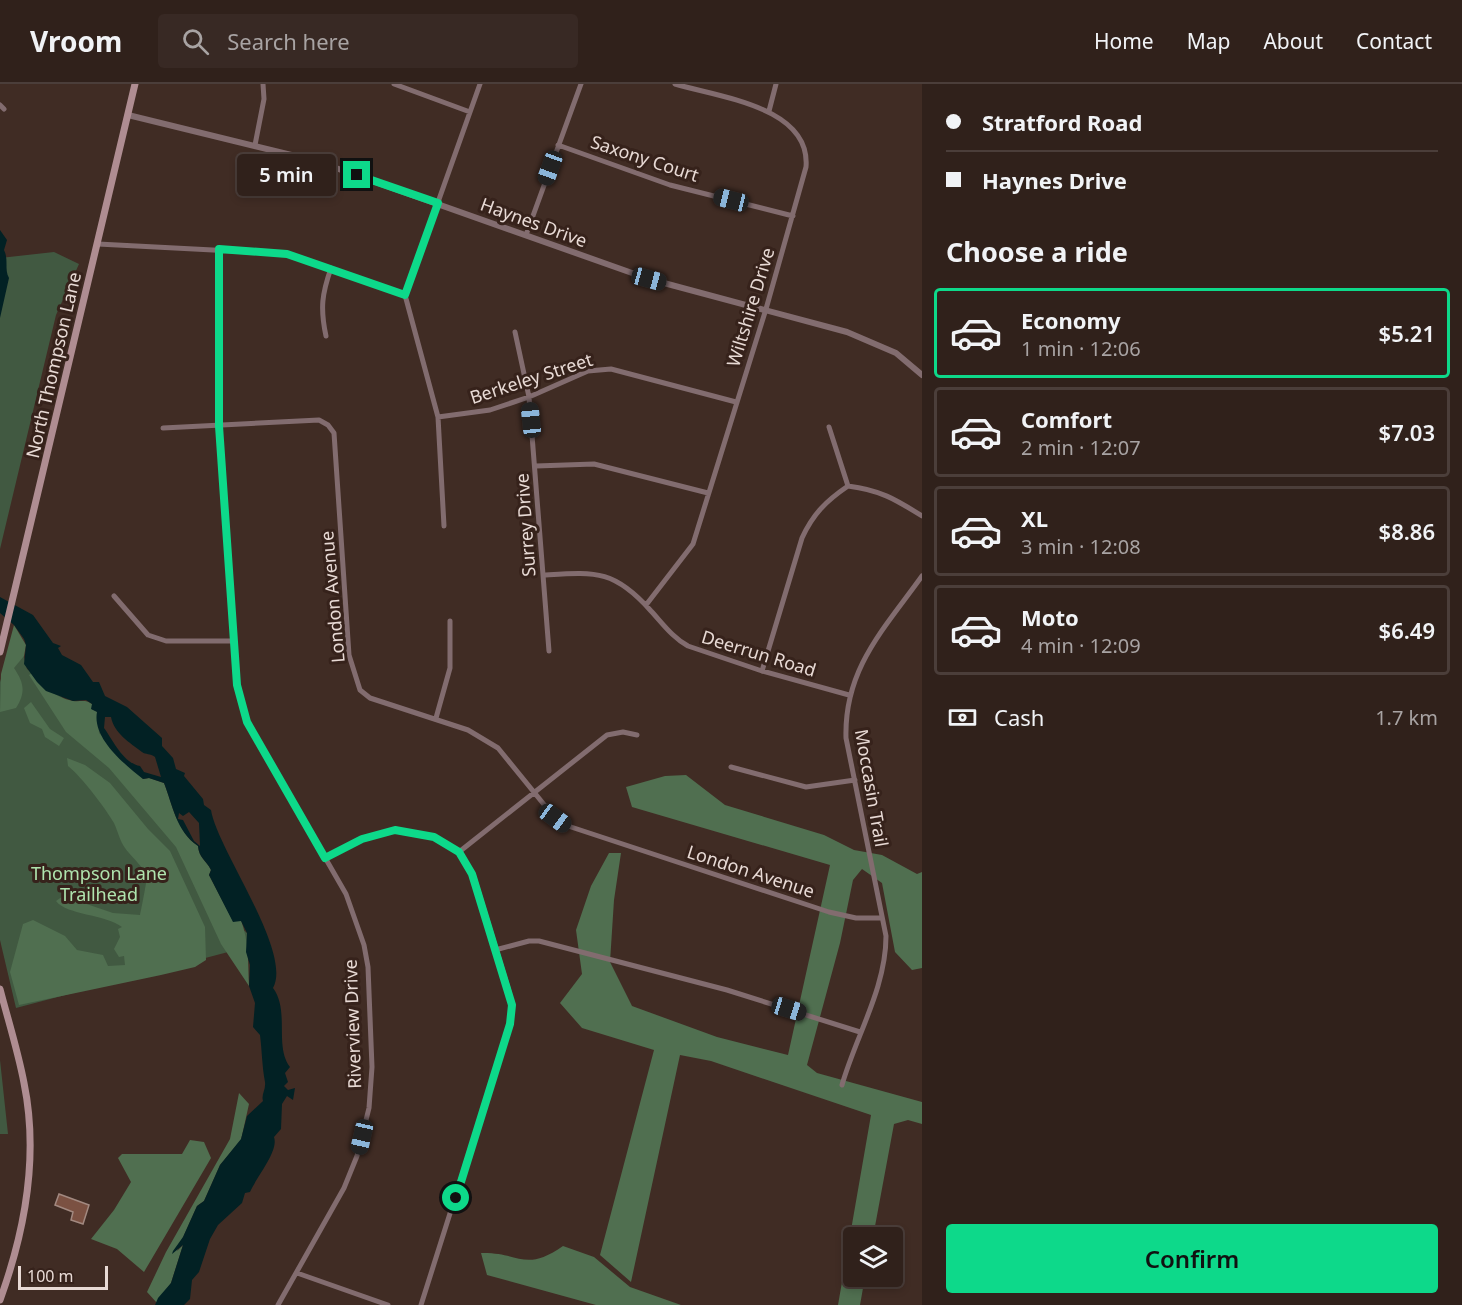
<!DOCTYPE html>
<meta charset="utf-8">
<style>
body{margin:0;font-family:"Noto Sans",sans-serif;background:#382924;color:#f1f3f6;height:100vh;display:flex;flex-direction:column;font-size:22px;white-space:nowrap}
*{box-sizing:border-box;margin:0}
p{font-size:20px;color:#a8a3a3}
.icon{flex:none;width:33px;height:33px;fill:none;stroke:currentColor;stroke-width:2;stroke-linecap:round;stroke-linejoin:round}
.map{position:relative;flex:1;overflow:hidden}
.drawer{display:flex;flex-direction:column;background:#30211b;width:540px}
.drawer>*{flex:none}
.top-card{display:grid;align-content:center;height:132px;padding:0 24px;background:#30211b}
.buttons{position:absolute;left:843px;top:1143px;display:grid;gap:12px}
.buttons a{display:grid;place-items:center;width:60px;height:60px;border-radius:6px;background:#30211b;box-shadow:0 3px 9px #0003,0 0 0 2px #4b3e3a;font-size:30px}
.scale{position:absolute;left:18px;bottom:15px;width:90px;box-sizing:border-box;padding-left:6px;border:3px solid #e8dad5;border-top:0;font-size:16px;line-height:21px;white-space:nowrap;color:#e8dad5;-webkit-text-stroke:4px #36221b;paint-order:stroke}
.end{position:absolute;width:27px;height:27px;margin:-14px;border:8px solid #0dd98a;background:#111;box-shadow:0 0 0 3px #111}
.from{border-radius:50%}
.bubble{position:absolute;height:42px;border-radius:6px;background:#30211b;box-shadow:0 3px 9px #0003,0 0 0 2px #4b3e3a;font-size:20px;font-weight:600;line-height:42px;text-align:center}
.car{position:absolute;width:18px;height:36px;margin:-18px -9px;border-radius:8px;box-shadow:0 0 4px 2px #0007;background:linear-gradient(#222 24%,#8ab4d8 0 40%,#222 0 76%,#8ab4d8 0 86%,#222 0)}
.top-card b{display:flex;align-items:center;gap:21px;height:57px;font-size:22px}
.top-card b+b{border-top:2px solid #4b3e3a}
.top-card i{width:15px;height:15px;background:#f1f3f6}
ul{padding:0;list-style:none}
li{display:flex;align-items:center;gap:18px;height:90px;margin:0 12px 9px;padding:0 12px;border:3px solid #4b3e3a;border-radius:6px}
li div{flex:1}
li b{display:block;font-size:22px}
li em{font-style:normal;font-weight:600}
li.active{border-color:#0dd98a}
li>.icon{width:54px;height:54px;stroke-width:1.5}
h2{padding:0 24px;font-size:27px;line-height:72px}
.pay{display:flex;align-items:center;gap:15px;height:66px;padding:0 24px;font-size:22px}
.pay p{margin-inline-start:auto}
.cta{display:flex;gap:12px;margin-top:auto;padding:12px 24px}
.cta a{flex:1;height:69px;border-radius:6px;background:#0dd98a;color:#111;font-size:24px;font-weight:600;line-height:69px;text-align:center}
header{display:flex;align-items:center;gap:36px;box-sizing:border-box;height:84px;padding:0 30px;background:#30211b;border-bottom:2px solid #4b3e3a}
header strong{font-size:28px}
nav{display:flex;gap:33px;margin-inline-start:auto;font-size:21px}
.search{width:420px;height:54px;background:#382924;display:flex;align-items:center;gap:15px;box-sizing:border-box;padding:0 21px;border-radius:6px;color:#a8a3a3;font-size:22px}
main{display:flex;flex:1;min-height:0}
.map>svg:first-child{display:block}
.green{fill:#415941}
.forest{fill:#506f50}
.water{fill:#022124;fill-rule:evenodd}
.building{fill:#7b5142;stroke:#a28980;stroke-width:1.5}
.lines{fill:none;stroke-linecap:round;stroke-linejoin:round}
.minor{stroke:#826c6f;stroke-width:5}
.tertiary{stroke:#826c6f;stroke-width:6}
.secondary{stroke:#af8d92;stroke-width:7}
.route{stroke:#0dd98a;stroke-width:8}
.labels{text-anchor:middle;dominant-baseline:central;stroke-width:6;stroke-linejoin:round;paint-order:stroke}
.street-label{font-size:18px;fill:#e8dad5;stroke:#36221b}
.park-label{font-size:18px;fill:#afe4ae;stroke:#36221b}
</style>
<header>
<strong>Vroom</strong>
<div class="search"><svg class="icon" aria-label="search" viewBox="0 0 24 24"><circle cx="10" cy="10" r="6"/><path d="M15 15l6 6"/></svg>Search here</div>
<nav><a>Home</a><a>Map</a><a>About</a><a>Contact</a></nav>
</header>
<main>
<div class="map">
<svg width="922" height="1221" viewBox="0 0 922 1221">
<rect width="100%" height="100%" fill="#402c24"/>
<path class="green" d="M54 168 79 180 56 231 0 465V174Z
M17 546 27 585 95 640 173 728 233 837 247 849V863L16 924 0 856V598Z
M0 976 8 1050H0Z"/>
<path class="forest" d="M14 541 26 561 24 572 14 584C24 599 26 608 16 624L0 628 1 590Z
M32 589C44 603 54 613 73 617 81 618 85 615 92 620V625L98 628 99 649 143 695 149 694 164 699C173 721 176 747 198 762 199 774 206 776 211 786L209 791 233 837 241 836C249 858 248 879 249 902L221 860 176 763 109 684 66 648 29 591Z
M31 618 50 645 64 654 59 662 45 653 42 645 30 639 24 624Z
M67 674 85 681 110 699 148 745 170 767 205 843 206 876 195 883 161 891 19 921 10 888 23 840 33 836 65 852 77 866 103 871 108 882 125 881 124 872 119 873 114 865 120 853 118 845 122 843C105 830 66 831 56 817L63 812 113 829 140 831C141 827 147 796 147 792 147 787 128 769 125 764 120 757 118 748 114 739 106 725 81 692 68 682Z
M686 691 725 721 824 751 854 766 882 771 917 790 922 788V884L912 886 895 868 882 799 862 785 853 796 840 859 807 981 817 989 922 1018V1040L908 1036 894 1040 873 1153 854 1154V1192L865 1193 860 1221H838L871 1031 711 977 680 971 631 1198 600 1171 654 966 582 944 560 919 582 890 576 846 591 802 609 769H621L614 816 610 878 632 922 717 953 788 971 830 781 632 723 626 703 665 692Z
M239 1009 249 1020 241 1056 220 1081 204 1117 197 1122 177 1167 183 1161 171 1199 157 1219 147 1208 166 1168 230 1055Z
M190 1056 204 1058 211 1074 144 1188 117 1165 91 1155 114 1126 131 1098 118 1074 122 1070H182Z
M563 1162 594 1173 630 1203 681 1221H596L487 1191 481 1169C521 1168 524 1189 563 1162Z"/>
<path class="water" d="M0 146 7 156 4 166C9 176 4 185 9 194L0 234Z
M0 513 33 531 53 559 61 562 58 564 62 571 81 581 93 598H99L105 612 127 623 162 654V662L173 674 176 685 185 689 184 692 203 715 204 721 211 726C217 765 293 868 273 904 290 927 274 962 290 983L285 989 288 998 284 1002 288 1006 295 1004 293 1016 287 1012 282 1020 281 1045 274 1053C279 1067 257 1092 250 1108L245 1109 242 1119 218 1141 210 1155 199 1188 192 1196 190 1215 184 1221H155L158 1214 171 1199 183 1161 172 1170 173 1167 183 1153 197 1122 204 1117 220 1081 241 1055 247 1032 263 1017C261 1010 266 1006 265 998 262 982 262 967 260 951L253 943 255 919 249 902 250 881 246 868 247 849 241 837 233 838 209 791 211 786C206 776 199 774 198 762 176 747 173 722 164 699L149 694 143 695C124 680 92 654 97 628L91 625 92 620 86 616 73 617 46 607 37 598 24 580 26 561 24 555 14 541 0 529ZM105 633H111C114 649 130 659 142 668 146 671 150 669 155 673L161 693 144 688 140 682C123 679 113 656 104 644ZM189 728 199 739 200 762 194 757 183 736 178 735 179 729 183 732Z"/>
<path class="building" d="M59 1110 89 1121 83 1140 71 1136 73 1128 55 1121Z"/>
<g class="lines">
<path class="minor" d="M394 0 470 28
M0 21 4 25
M769 27 776 0
M255 61 264 15 263 0
M558 61 670 101 793 132
M526 151 581 0
M98 160 287 170 405 211
M219 165V342L237 601 247 638 346 810 364 861 368 883 372 983 369 1024 357 1072 344 1104 278 1221
M515 248 529 313 549 567
M326 252C320 224 322 210 331 184
M438 333 490 326 529 313 588 287 611 285 736 318
M829 343 848 402
M163 344 319 336 328 341 334 349 349 571 360 606 370 614 468 646 498 664 555 734 565 741 829 828 856 834H881
M536 382 594 380 708 409
M444 442 438 333 405 211 480 0
M543 491C595 488 614 485 651 527 663 540 673 554 688 562L762 587 849 611
M114 512 148 551 166 557H233
M646 521 693 460 766 225 806 83C811 23 719 13 675 0
M762 587 802 454C813 430 826 417 848 402 880 406 895 415 922 432
M436 634 450 584V537
M731 683 806 703 855 696
M459 768 607 651 623 648 637 651
M325 774 362 755 395 746 434 753 459 768 473 790 508 904 512 921 510 940 421 1221
M495 866 529 857H539L727 906 860 948
M842 1001C856 952 886 904 886 852L846 654C844 585 884 545 922 492
M297 1189 388 1221"/>
<path class="tertiary" d="M128 31 316 77 649 195 847 248 896 269 922 291"/>
<path class="secondary" d="M0 568 135 0
M0 905C8 936 18 967 24 999 39 1072 25 1147 0 1216"/>
</g>
<g class="lines">
<path class="route" d="M357 91 438 119 405 211 287 170 219 165V342L237 601 247 638 325 774 362 755 395 746 434 753 459 768 472 790 512 921 510 940 456 1114"/>
</g>
<g class="labels">
<g class="street-label">
<text transform="translate(645 74) rotate(18)">Saxony Court</text>
<text transform="translate(534 138) rotate(20)">Haynes Drive</text>
<text transform="translate(750 223) rotate(-73)">Wiltshire Drive</text>
<text transform="translate(53 281) rotate(-77)">North Thompson Lane</text>
<text transform="translate(531 294) rotate(-18)">Berkeley Street</text>
<text transform="translate(525 441) rotate(-94)">Surrey Drive</text>
<text transform="translate(332 513) rotate(-95)">London Avenue</text>
<text transform="translate(759 569) rotate(17)">Deerrun Road</text>
<text transform="translate(872 704) rotate(80)">Moccasin Trail</text>
<text transform="translate(751 787) rotate(18)">London Avenue</text>
<text transform="translate(352 940) rotate(-92)">Riverview Drive</text>
</g>
<g class="park-label">
<text x="99" y="789">Thompson Lane<tspan x="99" dy="21">Trailhead</tspan></text>
</g>
</g>
</svg>
<div class="buttons">
<a><svg class="icon" aria-label="layers" viewBox="0 0 24 24"><path d="M12 4l9 5-9 5-9-5zM3 14l9 5 9-5"/></svg></a>
</div>
<div class="scale">100 m</div>
<i class="end from" style="left:456px;top:1114px"></i>
<i class="end" style="left:357px;top:91px"></i>
<div class="bubble" style="left:237px;top:70px;width:99px">5 min</div>
<i class="car" style="left:550px;top:84px;rotate:200deg"></i>
<i class="car" style="left:731px;top:116px;rotate:284deg"></i>
<i class="car" style="left:649px;top:195px;rotate:105deg"></i>
<i class="car" style="left:531px;top:336px;rotate:354deg"></i>
<i class="car" style="left:555px;top:734px;rotate:126deg"></i>
<i class="car" style="left:789px;top:925px;rotate:107deg"></i>
<i class="car" style="left:362px;top:1053px;rotate:193deg"></i>
</div>
<section class="drawer">
<div class="top-card">
<b><i class="from"></i>Stratford Road</b>
<b><i></i>Haynes Drive</b>
</div>
<h2>Choose a ride</h2>
<ul>
<li class="active"><svg class="icon" aria-label="car" viewBox="0 0 24 24"><path d="M5 17H2v-5l4-1 3-4h7l3 4 3 1v5h-3M9 17h6M6 11h13"/><circle cx="7" cy="17" r="2"/><circle cx="17" cy="17" r="2"/></svg><div><b>Economy</b><p>1 min · 12:06</p></div><em>$5.21</em></li>
<li><svg class="icon" aria-label="car" viewBox="0 0 24 24"><path d="M5 17H2v-5l4-1 3-4h7l3 4 3 1v5h-3M9 17h6M6 11h13"/><circle cx="7" cy="17" r="2"/><circle cx="17" cy="17" r="2"/></svg><div><b>Comfort</b><p>2 min · 12:07</p></div><em>$7.03</em></li>
<li><svg class="icon" aria-label="car" viewBox="0 0 24 24"><path d="M5 17H2v-5l4-1 3-4h7l3 4 3 1v5h-3M9 17h6M6 11h13"/><circle cx="7" cy="17" r="2"/><circle cx="17" cy="17" r="2"/></svg><div><b>XL</b><p>3 min · 12:08</p></div><em>$8.86</em></li>
<li><svg class="icon" aria-label="car" viewBox="0 0 24 24"><path d="M5 17H2v-5l4-1 3-4h7l3 4 3 1v5h-3M9 17h6M6 11h13"/><circle cx="7" cy="17" r="2"/><circle cx="17" cy="17" r="2"/></svg><div><b>Moto</b><p>4 min · 12:09</p></div><em>$6.49</em></li>
</ul>
<div class="pay"><svg class="icon" aria-label="cash" viewBox="0 0 24 24"><path d="M3 7h18v10H3z"/><circle cx="12" cy="12" r="2"/></svg>Cash<p>1.7 km</p></div>
<div class="cta"><a>Confirm</a></div>
</section>
</main>
